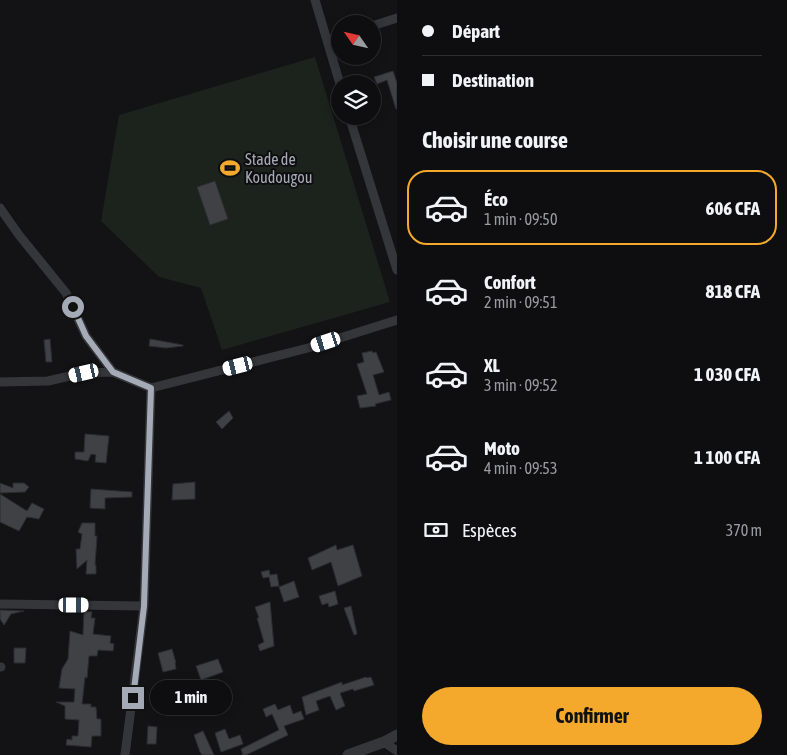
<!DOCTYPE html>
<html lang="fr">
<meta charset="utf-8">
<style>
body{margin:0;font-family:"Asap Condensed",sans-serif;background:#1c1c1e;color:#f1f3f6;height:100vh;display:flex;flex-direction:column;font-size:19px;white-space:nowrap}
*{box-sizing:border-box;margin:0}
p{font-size:16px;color:#9b9c9f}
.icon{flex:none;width:28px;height:28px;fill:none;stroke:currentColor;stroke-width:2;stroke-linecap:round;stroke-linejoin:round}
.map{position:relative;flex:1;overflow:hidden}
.side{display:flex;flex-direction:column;background:#0e0e10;width:390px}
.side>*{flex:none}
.guide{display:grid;align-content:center;height:110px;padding:0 25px;background:#0e0e10}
.needle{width:32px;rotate:304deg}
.buttons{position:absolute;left:331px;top:15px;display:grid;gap:10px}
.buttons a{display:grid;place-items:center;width:50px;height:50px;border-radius:50%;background:#0e0e10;box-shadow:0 2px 12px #0003,0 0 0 1px #2e2e30;font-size:25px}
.end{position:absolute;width:22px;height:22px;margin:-11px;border:6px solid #a5abb6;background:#111;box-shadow:0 0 0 2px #111}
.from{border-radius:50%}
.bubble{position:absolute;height:35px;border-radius:18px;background:#0e0e10;box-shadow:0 2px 12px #0003,0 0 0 1px #2e2e30;font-size:16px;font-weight:700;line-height:35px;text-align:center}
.car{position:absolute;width:15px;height:30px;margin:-15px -8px;border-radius:6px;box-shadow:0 0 4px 1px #0007;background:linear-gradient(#fff 24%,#345 0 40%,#fff 0 76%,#345 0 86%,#fff 0)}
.guide b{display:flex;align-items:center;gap:18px;height:48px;font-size:19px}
.guide b+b{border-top:1px solid #2e2e30}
.guide i{width:12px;height:12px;background:#f1f3f6}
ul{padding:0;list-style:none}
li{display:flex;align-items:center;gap:15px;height:75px;margin:0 10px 8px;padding:0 15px;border:2px solid transparent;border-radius:20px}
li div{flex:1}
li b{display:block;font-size:19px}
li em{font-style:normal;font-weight:700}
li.on{border-color:#f4a92c}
li>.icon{width:45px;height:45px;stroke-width:1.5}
h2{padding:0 25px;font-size:22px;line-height:60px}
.pay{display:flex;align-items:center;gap:12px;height:55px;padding:0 25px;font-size:19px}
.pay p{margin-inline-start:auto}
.cta{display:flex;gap:10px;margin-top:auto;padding:10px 25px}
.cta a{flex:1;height:58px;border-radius:30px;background:#f4a92c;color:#111;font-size:20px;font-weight:700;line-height:58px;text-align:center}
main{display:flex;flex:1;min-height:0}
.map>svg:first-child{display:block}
.green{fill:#1b231c}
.building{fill:#3f4145;stroke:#2d2d31}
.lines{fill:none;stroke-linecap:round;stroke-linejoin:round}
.minor{stroke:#34363a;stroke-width:9}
.tertiary{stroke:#34363a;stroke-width:11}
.route{stroke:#a5abb6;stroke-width:6}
.labels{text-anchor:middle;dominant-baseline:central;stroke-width:4;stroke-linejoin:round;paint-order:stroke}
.poi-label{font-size:16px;fill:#a5abb6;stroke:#0e0e10;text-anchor:start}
</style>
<main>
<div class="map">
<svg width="397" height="755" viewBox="0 0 397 755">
<rect width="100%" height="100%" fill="#131315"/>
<path class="green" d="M315 57 390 302 222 350 201 288 159 277 101 221 119 115Z"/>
<path class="building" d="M393 71 397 83V109H396L387 80 377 84 374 77Z
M215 181 228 219 210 225 197 187Z
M50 339 52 362H46L44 340Z
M150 339 183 345V346L166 348 149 346Z
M372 351 373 353 376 352 384 372 373 375 379 395 389 392 391 400 375 404 376 406 360 408 357 396 367 394 357 364 364 362 362 353Z
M229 411 233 418 222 429 216 422Z
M85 434 109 436 106 463 95 462 96 455 91 454 88 461 75 459V452H84Z
M195 482V499L172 500 173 484Z
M0 483 13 488V483H24L29 487 25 492 0 493Z
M91 489 132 492V497L105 498V509L90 508Z
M0 494 27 511 32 503 44 509 39 519 27 517 19 531 0 522Z
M82 523H95V536H97L95 565H96V574H86L87 560 77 569 76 549H80L82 534 78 532Z
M336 545 337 550 353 545 362 576 338 586 331 562 312 570 308 558Z
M269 570 270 575 277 574 279 586 271 587 269 577 263 578 261 572Z
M294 581 299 597 284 602 279 587Z
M335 591 338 604 329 607 328 603 322 605 319 596Z
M270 602 274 646 260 651 258 645 264 642 257 618H259L255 607Z
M351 606 357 634 354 635 344 608Z
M0 610 24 611 11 614 4 625 0 619Z
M84 611 92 612 91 618H95L93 634 111 636 110 643 114 644 113 651 98 650 97 656H89L87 678 85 677 82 704H91V707H96L97 719H101V736H92L91 747 66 745 67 739 72 740V736H78L79 720 65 719V706L56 702H74L75 689 59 688 62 669 68 659 70 631 83 635Z
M14 648H26L25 663H14Z
M172 649 176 663H175L176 669 163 672 158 653Z
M218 659 223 672 201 680 196 666Z
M366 677 367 678 371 677 374 685 354 691 353 689 340 693 345 706 336 710 330 696 316 701 319 710 306 715 302 697 342 682V685Z
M275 704 278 710 290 705 293 714 301 711 304 719 284 726 288 735 246 755H243L241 749 279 730 272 714 266 717 263 709Z
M148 726 157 727 156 744H147Z
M225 729 229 739 240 735 243 744 221 752 215 733Z
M203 731 214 755H202L200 752 194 735Z"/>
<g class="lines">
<path class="minor" d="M315 0 340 84
M372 26 397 18
M327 40 340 36
M349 116 397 270
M0 208 19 235 66 293 86 336 113 372 151 388 144 606 125 755
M0 382 48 381 83 373 113 372
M151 388 308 348 397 320
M0 604 144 606
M0 667H1
M384 742 397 751"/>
<path class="tertiary" d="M348 755 384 742 397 735"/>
</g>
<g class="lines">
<path class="route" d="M73 307 86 336 113 372 151 388 144 606 133 698"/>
</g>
<defs>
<symbol id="stadium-bare" viewBox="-9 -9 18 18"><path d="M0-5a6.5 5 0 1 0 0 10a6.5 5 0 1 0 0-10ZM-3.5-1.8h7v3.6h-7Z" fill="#f4a92c" stroke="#0e0e10" stroke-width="2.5" paint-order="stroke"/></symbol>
</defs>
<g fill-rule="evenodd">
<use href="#stadium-bare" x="216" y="154" width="28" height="28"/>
</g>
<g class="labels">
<g class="poi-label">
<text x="245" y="159">Stade de<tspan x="245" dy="18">Koudougou</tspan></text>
</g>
</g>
</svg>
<div class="buttons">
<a><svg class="needle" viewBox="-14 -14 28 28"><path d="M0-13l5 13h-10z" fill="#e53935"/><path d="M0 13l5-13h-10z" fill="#9b9c9f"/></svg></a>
<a><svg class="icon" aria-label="layers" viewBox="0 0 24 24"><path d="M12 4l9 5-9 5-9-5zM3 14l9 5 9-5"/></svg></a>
</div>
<i class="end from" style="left:73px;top:307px"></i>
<i class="end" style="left:133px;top:698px"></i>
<div class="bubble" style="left:150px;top:680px;width:82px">1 min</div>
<i class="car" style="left:326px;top:342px;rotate:252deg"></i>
<i class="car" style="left:238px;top:366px;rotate:256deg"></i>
<i class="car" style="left:84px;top:373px;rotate:257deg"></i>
<i class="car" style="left:74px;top:605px;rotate:90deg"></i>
</div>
<section class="side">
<div class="guide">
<b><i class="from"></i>Départ</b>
<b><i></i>Destination</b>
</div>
<h2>Choisir une course</h2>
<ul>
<li class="on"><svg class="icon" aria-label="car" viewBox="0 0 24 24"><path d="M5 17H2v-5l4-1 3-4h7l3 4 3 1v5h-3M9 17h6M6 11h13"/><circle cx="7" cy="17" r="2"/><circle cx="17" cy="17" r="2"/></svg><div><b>Éco</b><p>1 min · 09:50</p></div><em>606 CFA</em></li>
<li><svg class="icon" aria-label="car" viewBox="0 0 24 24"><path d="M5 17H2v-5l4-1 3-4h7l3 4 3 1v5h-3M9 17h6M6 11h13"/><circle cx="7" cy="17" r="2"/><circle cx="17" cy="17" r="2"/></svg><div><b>Confort</b><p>2 min · 09:51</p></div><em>818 CFA</em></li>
<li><svg class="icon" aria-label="car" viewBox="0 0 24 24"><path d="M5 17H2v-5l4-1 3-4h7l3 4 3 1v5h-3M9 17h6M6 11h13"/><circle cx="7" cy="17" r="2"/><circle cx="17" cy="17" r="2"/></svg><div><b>XL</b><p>3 min · 09:52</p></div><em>1 030 CFA</em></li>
<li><svg class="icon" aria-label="car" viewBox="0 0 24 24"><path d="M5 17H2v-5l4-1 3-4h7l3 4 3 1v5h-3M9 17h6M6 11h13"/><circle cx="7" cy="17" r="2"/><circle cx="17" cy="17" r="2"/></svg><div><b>Moto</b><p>4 min · 09:53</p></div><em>1 100 CFA</em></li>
</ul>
<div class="pay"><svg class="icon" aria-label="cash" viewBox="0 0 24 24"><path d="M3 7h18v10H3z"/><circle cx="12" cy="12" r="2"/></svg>Espèces<p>370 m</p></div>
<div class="cta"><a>Confirmer</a></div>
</section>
</main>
